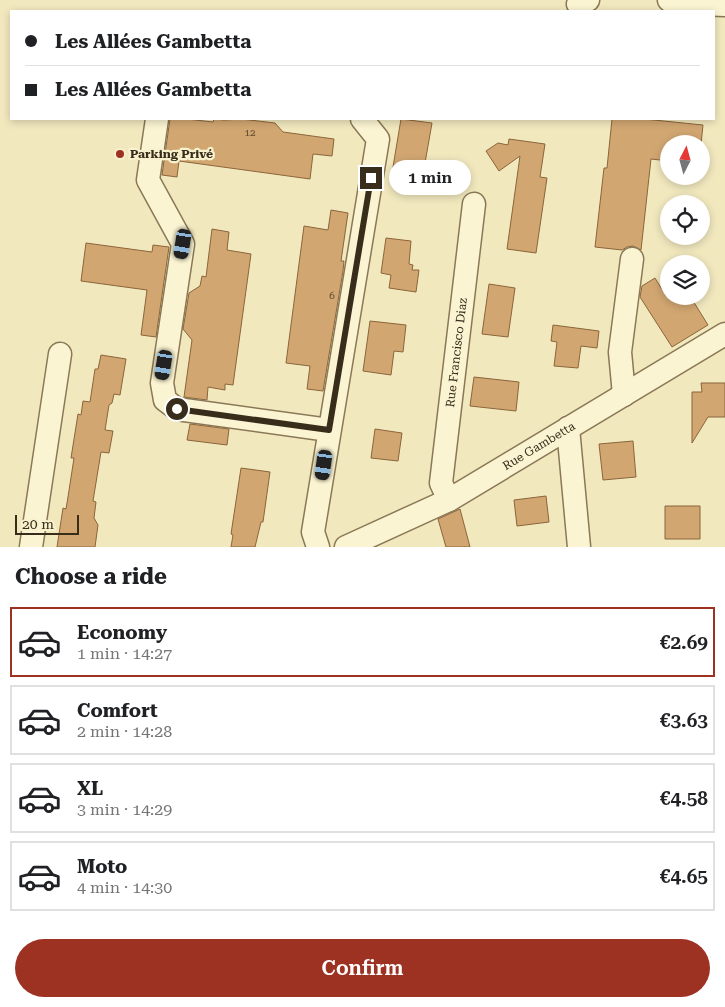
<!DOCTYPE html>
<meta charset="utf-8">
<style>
body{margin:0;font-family:"Roboto Serif",serif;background:#f2f2f2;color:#202124;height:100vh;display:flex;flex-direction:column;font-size:19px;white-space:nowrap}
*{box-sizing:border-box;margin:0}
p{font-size:16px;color:#757577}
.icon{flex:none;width:28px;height:28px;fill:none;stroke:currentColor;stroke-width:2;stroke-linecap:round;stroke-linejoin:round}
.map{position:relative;height:547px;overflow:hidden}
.sheet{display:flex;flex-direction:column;background:#fff;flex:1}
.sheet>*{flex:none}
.hud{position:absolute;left:10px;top:10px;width:705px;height:110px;border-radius:0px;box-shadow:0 2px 8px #0003;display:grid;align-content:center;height:110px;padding:0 15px;background:#fff}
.needle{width:32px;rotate:6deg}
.tools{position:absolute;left:660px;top:135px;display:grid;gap:10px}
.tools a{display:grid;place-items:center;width:50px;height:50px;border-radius:50%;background:#fff;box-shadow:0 2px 8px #0003;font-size:25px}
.scale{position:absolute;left:15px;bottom:12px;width:64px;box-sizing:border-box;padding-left:5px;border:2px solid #382d1b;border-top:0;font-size:14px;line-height:18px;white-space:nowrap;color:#382d1b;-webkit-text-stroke:4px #f8f1ce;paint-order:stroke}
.end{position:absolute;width:22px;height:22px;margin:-11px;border:6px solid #382d1b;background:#fff;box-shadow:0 0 0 2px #fff}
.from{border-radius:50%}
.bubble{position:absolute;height:35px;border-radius:18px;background:#fff;box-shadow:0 2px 8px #0003;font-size:16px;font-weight:600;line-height:35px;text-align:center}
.car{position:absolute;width:15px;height:30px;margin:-15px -8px;border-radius:6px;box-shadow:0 0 4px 1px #0007;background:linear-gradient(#222 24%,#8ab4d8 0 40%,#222 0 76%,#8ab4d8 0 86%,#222 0)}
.hud b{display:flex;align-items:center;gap:18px;height:48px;font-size:19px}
.hud b+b{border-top:1px solid #e0e0e0}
.hud i{width:12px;height:12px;background:#202124}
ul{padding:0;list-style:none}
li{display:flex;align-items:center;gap:15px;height:70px;margin:0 10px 8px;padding:0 5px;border:2px solid #e0e0e0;border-radius:0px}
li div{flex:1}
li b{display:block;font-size:19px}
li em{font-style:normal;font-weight:600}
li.on{border-color:#9d3122}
li>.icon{width:45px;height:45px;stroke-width:1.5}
h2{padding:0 15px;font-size:22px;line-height:60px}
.primary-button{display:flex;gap:10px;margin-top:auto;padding:10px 15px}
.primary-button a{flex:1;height:58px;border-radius:30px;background:#9d3122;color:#fff;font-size:20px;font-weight:600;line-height:58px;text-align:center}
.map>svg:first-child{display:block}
.building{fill:#d1a671;stroke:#8b653a}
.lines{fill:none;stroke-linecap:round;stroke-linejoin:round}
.minor-casing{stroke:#8a7856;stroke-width:25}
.minor{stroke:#fbf4d2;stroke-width:22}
.route{stroke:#382d1b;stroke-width:6}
.poi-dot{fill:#9d3122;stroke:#f8f1ce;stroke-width:2}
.labels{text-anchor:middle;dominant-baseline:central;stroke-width:4.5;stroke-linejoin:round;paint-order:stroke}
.number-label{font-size:10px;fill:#5e4b30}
.poi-label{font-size:12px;font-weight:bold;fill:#382d1b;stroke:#f8f1ce;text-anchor:start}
.street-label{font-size:12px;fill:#382d1b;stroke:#f8f1ce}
</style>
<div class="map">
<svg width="725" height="547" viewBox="0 0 725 547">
<rect width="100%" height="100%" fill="#f1e8be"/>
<path class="building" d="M170 119H187L213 122 214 119 224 120 241 119 275 123 283 132 334 139 332 156 313 154 310 179 179 161 177 177 162 175Z
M401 119 432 123 425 163H423L421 178 392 173Z
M612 119H644L703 125 701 144H669V161L651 159 641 250 633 246 627 247 622 250 595 247 604 168H607Z
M509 139 545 144 540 177 547 178 536 253 507 249 520 156 499 171 486 151 498 143 508 145Z
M331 210 348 213 341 261H344L343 271 323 391 307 389 310 366 286 363 304 226 328 230Z
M212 229 229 232 227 250 251 254 233 385 225 384V390L208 387 207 400 184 397 192 340 183 329 189 293 200 286 202 276 206 277Z
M386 238 411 241 409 264 413 265 412 270H419L416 292 389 288 391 275 381 273Z
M86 243 152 252 153 245 169 247 156 337 141 335 147 290 81 281Z
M655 278 666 296H690L708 325 672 347 640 297 642 286Z
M489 284 515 288 508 337 482 334Z
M370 321 406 325 403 352 394 351 391 375 363 371Z
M553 325 599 331 597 348 581 346 578 368 554 366 557 342 551 341Z
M101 355 126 359 120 395 114 394 112 403 109 405 105 430 113 431 109 453 101 452 93 501 96 502 94 518 98 525 95 547H57L63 508 66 509 68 497 74 458H71L78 414 81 415 83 401 90 402 95 369H98Z
M474 377 519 382 516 411 470 406Z
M701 383H725V417H708L692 443V392H702Z
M190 424 229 429 227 445 187 440Z
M375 429 402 433 398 461 371 458Z
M633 441 636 477 603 480 599 444Z
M241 468 270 472 263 522H261L255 547H231L233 535 231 534Z
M546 496 549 522 517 526 514 500Z
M665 506H700V539H665Z
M460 509 470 547H446L438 519Z"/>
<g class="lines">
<defs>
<g id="minor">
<path d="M669 0 673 3 725 5"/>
<path d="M578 4 588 0"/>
<path d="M157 119 148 180 183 244 162 383 165 400 177 409 329 430"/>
<path d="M624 395 620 352 632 259"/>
<path d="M568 428 579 547"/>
<path id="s1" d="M449 500 441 483 474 204"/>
<path d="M31 547 60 354"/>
<path d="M318 547 313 532 378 139 362 119"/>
<path id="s2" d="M346 547 449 500 725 334"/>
</g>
</defs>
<use href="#minor" class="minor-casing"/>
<use href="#minor" class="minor"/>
</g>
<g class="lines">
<path class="route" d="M177 409 329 430 371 178"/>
</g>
<circle class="poi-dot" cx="120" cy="154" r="5"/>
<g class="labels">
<g class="number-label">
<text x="250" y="132">12</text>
<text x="332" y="295">6</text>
</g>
<g class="poi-label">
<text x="130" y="154">Parking Privé</text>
</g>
<g class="street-label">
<text stroke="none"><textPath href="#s1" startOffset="150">Rue Francisco Diaz</textPath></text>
<text stroke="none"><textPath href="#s2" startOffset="218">Rue Gambetta</textPath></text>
</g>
</g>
</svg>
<div class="tools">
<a><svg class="needle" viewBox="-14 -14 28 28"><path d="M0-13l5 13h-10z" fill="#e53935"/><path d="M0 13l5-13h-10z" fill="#757577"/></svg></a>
<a><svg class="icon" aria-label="locate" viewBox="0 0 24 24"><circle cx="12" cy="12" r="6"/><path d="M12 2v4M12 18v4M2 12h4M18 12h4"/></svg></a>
<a><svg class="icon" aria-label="layers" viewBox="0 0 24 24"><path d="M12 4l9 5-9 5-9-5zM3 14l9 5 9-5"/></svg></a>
</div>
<div class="scale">20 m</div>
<i class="end from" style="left:177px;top:409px"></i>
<i class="end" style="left:371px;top:178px"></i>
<div class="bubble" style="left:389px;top:160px;width:82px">1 min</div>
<i class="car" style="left:183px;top:244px;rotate:189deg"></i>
<i class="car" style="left:164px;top:365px;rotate:189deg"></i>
<i class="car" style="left:324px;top:465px;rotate:188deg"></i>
<div class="hud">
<b><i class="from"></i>Les Allées Gambetta</b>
<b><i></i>Les Allées Gambetta</b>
</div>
</div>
<section class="sheet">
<h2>Choose a ride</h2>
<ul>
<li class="on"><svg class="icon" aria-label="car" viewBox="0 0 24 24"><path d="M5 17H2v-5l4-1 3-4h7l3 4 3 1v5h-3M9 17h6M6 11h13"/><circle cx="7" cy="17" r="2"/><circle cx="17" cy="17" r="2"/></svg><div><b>Economy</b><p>1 min · 14:27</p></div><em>€2.69</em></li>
<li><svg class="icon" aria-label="car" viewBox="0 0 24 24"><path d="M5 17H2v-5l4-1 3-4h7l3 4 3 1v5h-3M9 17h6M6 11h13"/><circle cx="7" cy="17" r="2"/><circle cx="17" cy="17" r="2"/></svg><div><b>Comfort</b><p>2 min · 14:28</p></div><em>€3.63</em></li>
<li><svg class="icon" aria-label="car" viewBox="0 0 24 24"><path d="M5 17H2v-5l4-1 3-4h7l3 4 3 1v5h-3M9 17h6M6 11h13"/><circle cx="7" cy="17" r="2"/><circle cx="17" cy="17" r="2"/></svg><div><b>XL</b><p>3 min · 14:29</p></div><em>€4.58</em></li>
<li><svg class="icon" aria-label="car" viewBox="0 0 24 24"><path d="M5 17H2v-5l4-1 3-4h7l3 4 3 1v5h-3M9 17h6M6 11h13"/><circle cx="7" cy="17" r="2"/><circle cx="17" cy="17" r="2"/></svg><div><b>Moto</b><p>4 min · 14:30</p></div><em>€4.65</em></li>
</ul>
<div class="primary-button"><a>Confirm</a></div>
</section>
